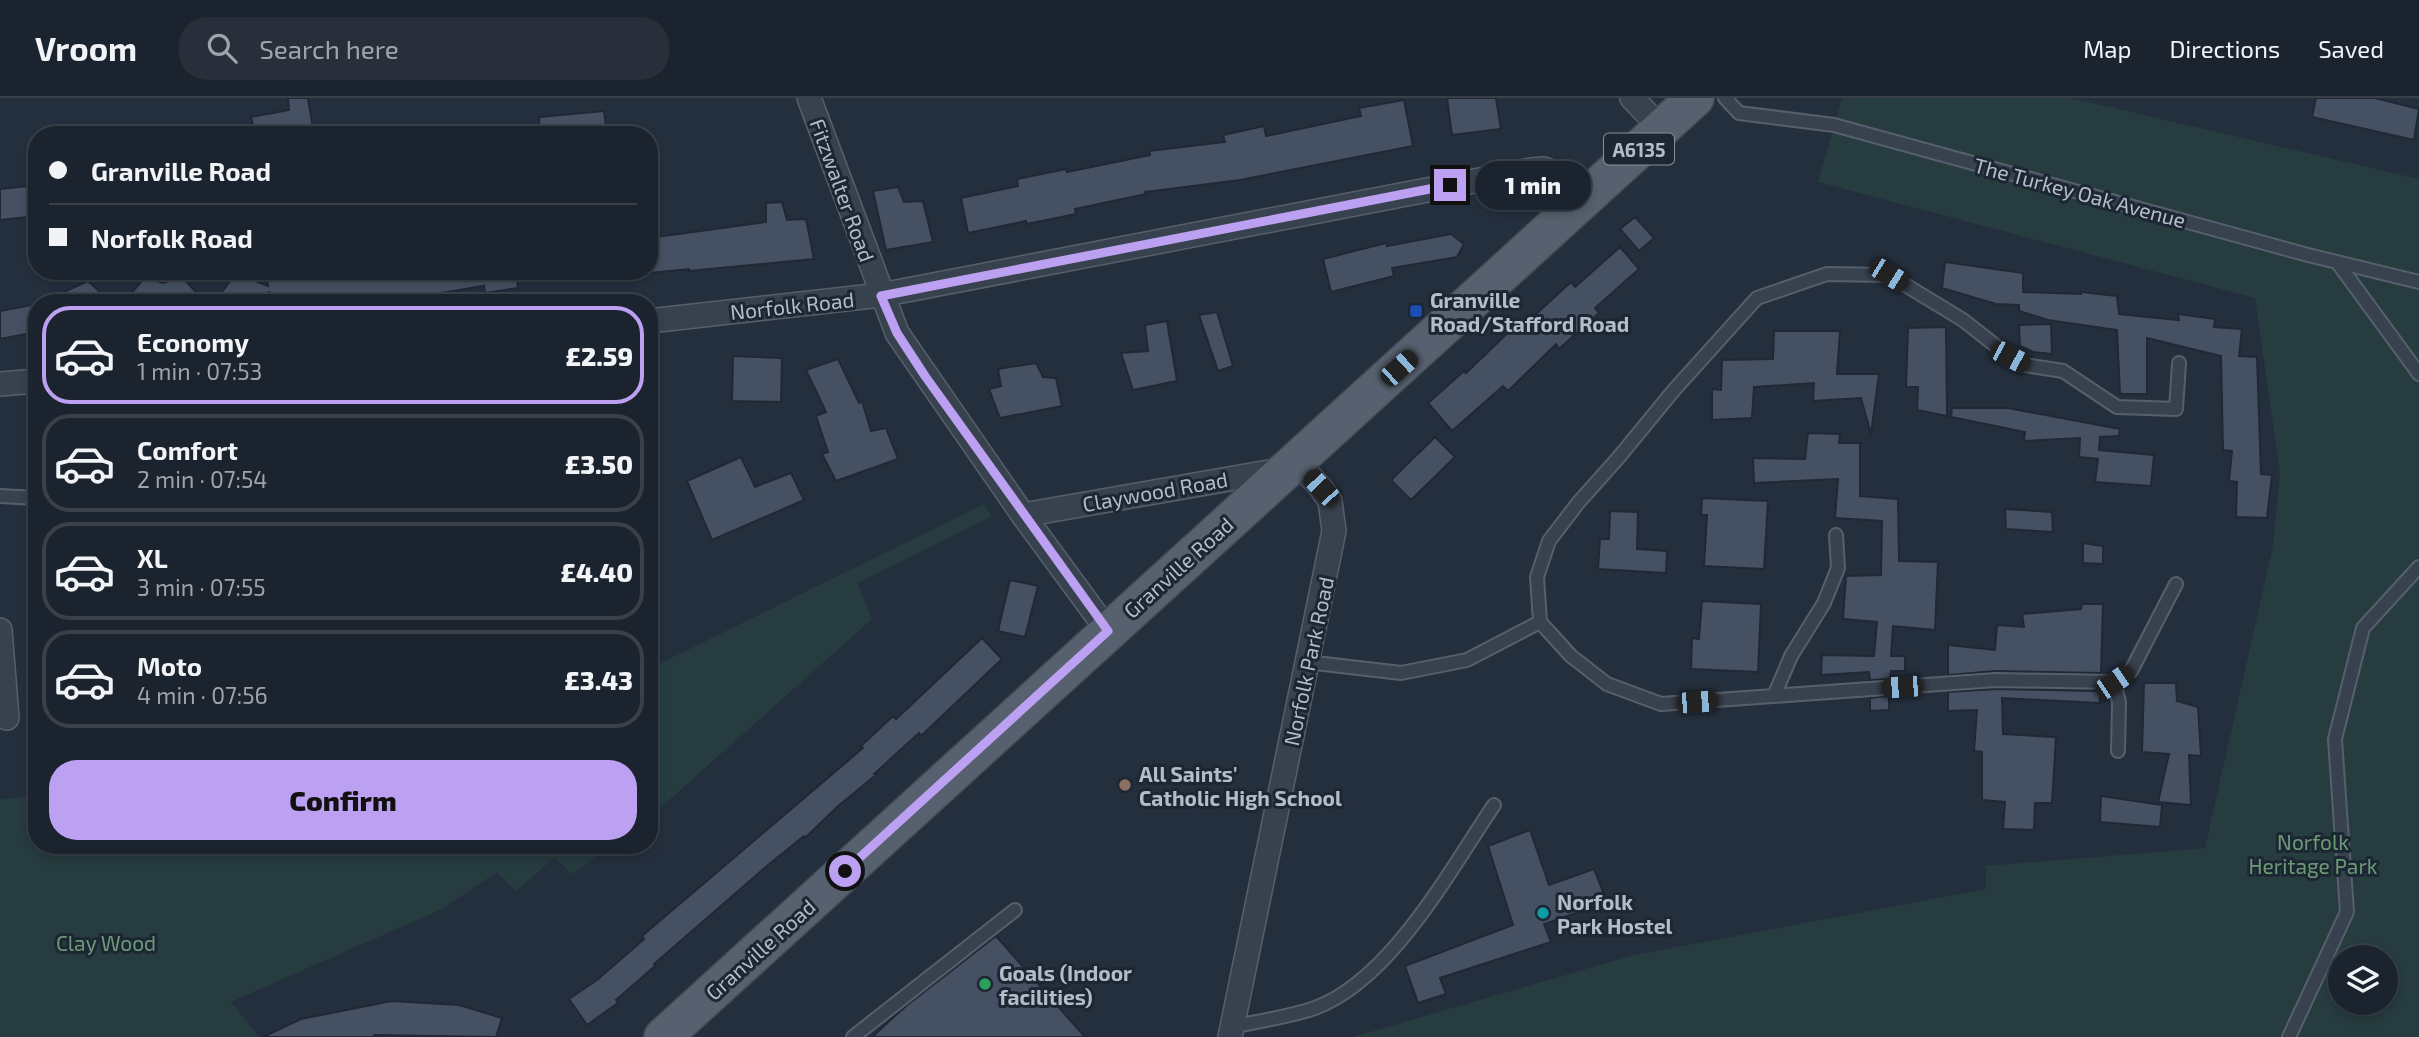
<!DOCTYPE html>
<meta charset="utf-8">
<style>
body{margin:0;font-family:"Exo 2",sans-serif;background:#282f3a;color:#f1f3f6;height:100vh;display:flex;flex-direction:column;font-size:26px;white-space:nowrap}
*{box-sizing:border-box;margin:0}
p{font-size:23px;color:#a0a4aa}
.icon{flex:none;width:38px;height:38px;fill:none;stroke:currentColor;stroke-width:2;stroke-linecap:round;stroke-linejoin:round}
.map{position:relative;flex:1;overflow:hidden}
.side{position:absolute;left:28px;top:196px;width:630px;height:560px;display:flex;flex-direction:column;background:#1b232e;border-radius:28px;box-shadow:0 4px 10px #0003,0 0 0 2px #39404a}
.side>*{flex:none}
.top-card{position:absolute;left:28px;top:28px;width:630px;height:154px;border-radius:28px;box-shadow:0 4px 10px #0003,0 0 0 2px #39404a;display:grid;align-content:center;height:154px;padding:0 21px;background:#1b232e}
.controls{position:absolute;left:2328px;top:847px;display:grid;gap:14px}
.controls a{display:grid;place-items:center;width:70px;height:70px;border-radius:50%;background:#1b232e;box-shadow:0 4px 10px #0003,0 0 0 2px #39404a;font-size:35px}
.end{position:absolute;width:32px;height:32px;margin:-16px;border:9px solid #bca0f2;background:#111;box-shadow:0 0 0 4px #111}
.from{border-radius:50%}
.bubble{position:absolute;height:49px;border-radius:24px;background:#1b232e;box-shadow:0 4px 10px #0003,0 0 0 2px #39404a;font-size:23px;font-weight:800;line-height:49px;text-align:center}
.car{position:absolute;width:21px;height:42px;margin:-21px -10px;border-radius:9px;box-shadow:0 0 5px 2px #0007;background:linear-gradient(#222 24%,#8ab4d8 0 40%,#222 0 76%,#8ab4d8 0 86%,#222 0)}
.top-card b{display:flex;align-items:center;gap:24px;height:66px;font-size:26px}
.top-card b+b{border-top:2px solid #39404a}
.top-card i{width:18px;height:18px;background:#f1f3f6}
ul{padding:12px 0 0;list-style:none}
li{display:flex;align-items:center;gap:21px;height:98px;margin:0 14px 10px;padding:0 7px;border:4px solid #39404a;border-radius:28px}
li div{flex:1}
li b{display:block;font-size:26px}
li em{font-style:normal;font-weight:800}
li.on{border-color:#bca0f2}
li>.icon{width:63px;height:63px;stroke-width:1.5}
.action{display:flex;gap:14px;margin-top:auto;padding:14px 21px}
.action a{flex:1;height:80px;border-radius:28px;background:#bca0f2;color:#111;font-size:28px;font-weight:800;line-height:80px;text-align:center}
header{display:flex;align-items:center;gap:42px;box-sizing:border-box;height:98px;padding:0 35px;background:#1b232e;border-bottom:2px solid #39404a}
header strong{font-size:33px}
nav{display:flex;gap:38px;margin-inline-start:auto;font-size:24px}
.search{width:490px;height:63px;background:#282f3a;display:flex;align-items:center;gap:18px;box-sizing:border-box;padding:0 24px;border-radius:28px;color:#a0a4aa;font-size:26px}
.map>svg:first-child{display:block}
.green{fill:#263c3f;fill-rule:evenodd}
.building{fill:#455162;stroke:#1f2835;stroke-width:2}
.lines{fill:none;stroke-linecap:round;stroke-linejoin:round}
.service-casing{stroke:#565f6c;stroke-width:16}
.minor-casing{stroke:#565f6c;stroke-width:26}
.primary-casing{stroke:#414a57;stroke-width:40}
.service{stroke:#38414e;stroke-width:12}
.minor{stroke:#38414e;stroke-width:23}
.primary{stroke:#56606e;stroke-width:37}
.route{stroke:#bca0f2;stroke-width:9}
.transit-dot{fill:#1a4fb4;stroke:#1d2633;stroke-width:2.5}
.education-dot{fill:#8d6e63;stroke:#1d2633;stroke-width:2.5}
.culture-dot{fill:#0f9aa8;stroke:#1d2633;stroke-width:2.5}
.leisure-dot{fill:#2e9e5b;stroke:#1d2633;stroke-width:2.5}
.labels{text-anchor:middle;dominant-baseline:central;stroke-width:6;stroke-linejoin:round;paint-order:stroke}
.shield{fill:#1d2633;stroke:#878f9c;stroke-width:2}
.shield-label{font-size:19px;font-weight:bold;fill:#b4bcc9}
.street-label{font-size:21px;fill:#b4bcc9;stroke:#1d2633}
.poi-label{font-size:21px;font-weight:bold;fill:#b4bcc9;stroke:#1d2633;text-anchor:start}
.park-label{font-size:21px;fill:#6b9a76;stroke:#1d2633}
</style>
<header>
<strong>Vroom</strong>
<div class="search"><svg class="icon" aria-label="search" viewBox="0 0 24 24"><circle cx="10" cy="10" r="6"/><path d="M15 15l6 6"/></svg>Search here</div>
<nav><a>Map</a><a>Directions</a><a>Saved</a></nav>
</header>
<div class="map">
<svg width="2419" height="939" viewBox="0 0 2419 939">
<rect width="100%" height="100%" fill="#242f3e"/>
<path class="green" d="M1842 0H2071L2419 81V939H1353L1634 857 1986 791V768L2205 750 2273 448 2280 375 2255 200 1818 84ZM2340 859H2385V905H2340Z
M984 406 992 418 857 485 872 521 649 720V571Z
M37 698V747H612L571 776 555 759 516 793 497 774 442 811 231 904 259 939H0V701Z"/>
<path class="building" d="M288 0H308L313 31 256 37 251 19 289 12Z
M1447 0H1496L1501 31 1452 37Z
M2316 0H2375L2419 11 2414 42 2312 19Z
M1404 2 1413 48 1240 82 1145 94 1146 96 1075 111 1076 116 1027 126 1026 123 968 135 961 100 1018 88 1017 81 1066 71 1067 74 1150 57 1149 53 1225 44 1223 37 1264 28 1266 38 1361 18 1359 10Z
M604 13 607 37H540L539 19Z
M37 87V118L0 122V91Z
M898 89 904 104 923 103 933 144 886 152 873 93Z
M782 104 787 122 806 121 814 161 689 173V171L649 175V140L766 124V105Z
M1635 119 1654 140 1639 153 1620 131Z
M1451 136 1464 146 1457 159 1392 170 1394 178 1331 194 1323 161 1386 145 1387 148Z
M1620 149 1639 171 1595 210 1599 215 1559 251 1556 246 1508 293 1503 288 1452 333 1428 305 1464 273 1466 275 1519 224 1523 228 1571 184 1575 189Z
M1945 164 2023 175V194L2081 196V194L2117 198 2119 216 2179 222 2178 216 2215 221 2214 229 2242 231 2239 258 2257 259 2261 376 2272 377 2267 420 2236 419 2237 384 2229 383 2232 353 2223 352 2221 258 2147 240V296H2120L2117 232 2048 222 2019 213V207L1996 206 1942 190Z
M266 173H516L518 190 485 195 484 188 416 199 415 195 315 205H271L269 194 245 205H214L236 175 268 188Z
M145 179 163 185 182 179 206 205H123Z
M88 183 112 205H39Z
M37 206V234L0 241V213Z
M1217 214 1233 268 1218 273 1199 217Z
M1167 223 1177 283 1133 292 1121 255 1148 253 1145 227Z
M2051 226 2052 256 2033 254 2020 248 2019 227Z
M1946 229 1947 318 1917 312 1918 289H1906L1908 230Z
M1774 233H1840L1837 276H1879L1871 336 1861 300 1813 303 1814 285 1754 289 1752 320 1712 322V291L1721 292 1722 262 1773 261Z
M733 258 782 260 781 304 732 303Z
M838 261 859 305 862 303 871 333 886 330 898 361 836 383 822 356 828 354 816 318 826 314 806 272Z
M1036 265 1043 279 1056 280 1062 308 1000 320 989 291 1001 288 998 271Z
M1952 310H2008L2120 331 2119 338 2100 339 2099 352 2154 357 2151 388 2095 384 2098 361 2079 359 2080 340 2024 343 2025 334 1951 319Z
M1808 335 1840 336 1839 345H1860V398L1898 401 1899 463 1938 464 1935 532 1893 528 1891 558H1905V573H1891L1890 581 1870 582 1869 574 1821 577 1822 557 1874 558 1877 524 1843 521 1846 478 1881 477 1882 423 1835 420 1838 381 1754 385 1753 360 1805 361Z
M1435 339 1455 359 1411 402 1391 382Z
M741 359 755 389 791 375 804 402 712 442 687 383Z
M1702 400 1768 403 1764 471 1704 468 1707 417H1701Z
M2005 411 2052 414 2053 434 2006 431Z
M1610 413 1638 414 1637 451 1667 453 1666 475 1598 471 1600 441H1609Z
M2083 445 2103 448V466L2083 465Z
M1010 482 1038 488 1025 539 998 533Z
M1702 503 1761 506 1758 574 1691 571 1692 540 1699 541Z
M2082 506H2103L2101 575 1996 573 1948 577V547L1995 552 1997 527 2024 529 2022 516 2081 511Z
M982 540 1002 561 921 638 919 635 874 676 876 677 837 709 805 740 804 738 768 767 654 866 655 868 616 902 618 905 587 927 569 901 597 882 644 841 642 838 863 650 861 648 893 618 896 621Z
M2144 585H2176L2177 603 2198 609 2201 658 2189 657 2191 707 2158 704 2169 656 2142 654Z
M1996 591 2100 593V605L2002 600 2003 636 2056 639 2052 705H2035L2034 732 2003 731 2005 704 1982 702V654L1974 653 1977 612 1948 613V594Z
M1889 598V612L1870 613V600Z
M2101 698 2162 707 2160 729 2100 724Z
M1530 732 1549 787 1594 771 1607 804 1544 826 1551 844 1440 880 1446 896 1418 905 1405 868 1513 827 1488 748Z
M996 838 1085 939H872L906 908Z
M392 903 459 907 502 920 496 939 374 937V939H263L301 921Z"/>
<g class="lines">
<defs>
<path id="service" d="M1725 0 1739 15 1834 27 2308 157 2419 184
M2337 164 2419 276
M0 398 37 400
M2176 486 2131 573 2114 584 1996 582 1661 606 1607 586 1571 558 1540 524 1537 479 1549 443 1578 405 1619 359 1674 292 1757 200 1827 176 1889 177 1963 222 2010 259 2025 267 2063 273 2117 309 2176 311 2179 265
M1307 564 1401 575 1467 562 1540 524
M2114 584 2119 604 2118 653
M1774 598 1791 558 1824 505 1838 470 1836 437
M1231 929C1259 923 1289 919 1315 910 1391 882 1450 772 1494 707
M853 939 1015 812
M2289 939 2347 814 2335 641 2363 530 2419 469"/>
<path id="minor" d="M809 0 897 235 1023 417 1108 533
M1632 0 1661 30
M649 223 881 197 1531 72 1544 71 1551 74 1583 102
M0 286 37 283
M1023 417 1286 371
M0 532 7 620
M1230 939 1334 433 1330 403 1321 390 1296 363"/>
<path id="primary" d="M663 939 1695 0"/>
</defs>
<use href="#service" class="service-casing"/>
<use href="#minor" class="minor-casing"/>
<use href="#primary" class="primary-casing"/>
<use href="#service" class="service"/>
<use href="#minor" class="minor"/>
<use href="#primary" class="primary"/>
</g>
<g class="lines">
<path class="route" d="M845 773 1108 533 925 278 897 235 881 198 1450 87"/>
</g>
<rect class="transit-dot" x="1409" y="206" width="14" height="14" rx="3.5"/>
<circle class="education-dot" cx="1125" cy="687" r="7"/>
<circle class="culture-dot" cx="1543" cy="815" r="7"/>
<circle class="leisure-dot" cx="985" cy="886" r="7"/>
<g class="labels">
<rect class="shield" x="1604" y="35.5" width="70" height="31" rx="5"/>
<g class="shield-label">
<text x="1639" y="51">A6135</text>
</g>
<g class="street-label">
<text transform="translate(843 92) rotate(70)">Fitzwalter Road</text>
<text transform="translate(2080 94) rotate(15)">The Turkey Oak Avenue</text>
<text transform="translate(792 207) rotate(-6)">Norfolk Road</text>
<text transform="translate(1155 393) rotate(-10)">Claywood Road</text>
<text transform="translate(1178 469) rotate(-42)">Granville Road</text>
<text transform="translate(1308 563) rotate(-78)">Norfolk Park Road</text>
<text transform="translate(760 851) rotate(-42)">Granville Road</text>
</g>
<g class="poi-label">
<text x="1430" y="201">Granville<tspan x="1430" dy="24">Road/Stafford Road</tspan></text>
<text x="1139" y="675">All Saints'<tspan x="1139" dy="24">Catholic High School</tspan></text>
<text x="1557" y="803">Norfolk<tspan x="1557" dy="24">Park Hostel</tspan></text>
<text x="999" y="874">Goals (Indoor<tspan x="999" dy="24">facilities)</tspan></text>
</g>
<g class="park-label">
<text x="2313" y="743">Norfolk<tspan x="2313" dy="24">Heritage Park</tspan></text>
<text x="106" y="844">Clay Wood</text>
</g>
</g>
</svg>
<div class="controls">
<a><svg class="icon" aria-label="layers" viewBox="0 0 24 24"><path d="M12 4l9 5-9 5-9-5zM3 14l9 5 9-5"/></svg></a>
</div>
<i class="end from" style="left:845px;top:773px"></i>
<i class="end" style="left:1450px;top:87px"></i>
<div class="bubble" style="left:1475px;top:63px;width:116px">1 min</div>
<i class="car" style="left:1889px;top:177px;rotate:122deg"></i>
<i class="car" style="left:2010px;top:259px;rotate:118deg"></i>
<i class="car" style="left:1399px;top:270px;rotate:48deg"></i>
<i class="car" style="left:1321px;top:390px;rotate:317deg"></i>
<i class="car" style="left:2114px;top:584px;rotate:56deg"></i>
<i class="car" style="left:1902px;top:589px;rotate:266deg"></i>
<i class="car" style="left:1697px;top:604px;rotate:86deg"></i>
<div class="top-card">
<b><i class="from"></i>Granville Road</b>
<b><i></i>Norfolk Road</b>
</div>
<section class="side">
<ul>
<li class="on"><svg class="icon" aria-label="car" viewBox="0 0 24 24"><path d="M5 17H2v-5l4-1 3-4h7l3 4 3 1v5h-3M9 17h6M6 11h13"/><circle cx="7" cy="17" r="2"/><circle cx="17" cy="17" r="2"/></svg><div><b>Economy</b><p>1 min · 07:53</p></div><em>£2.59</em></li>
<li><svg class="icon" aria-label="car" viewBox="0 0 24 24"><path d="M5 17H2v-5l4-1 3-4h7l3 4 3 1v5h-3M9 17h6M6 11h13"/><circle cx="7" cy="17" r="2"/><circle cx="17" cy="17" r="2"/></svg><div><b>Comfort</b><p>2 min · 07:54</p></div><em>£3.50</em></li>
<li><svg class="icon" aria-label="car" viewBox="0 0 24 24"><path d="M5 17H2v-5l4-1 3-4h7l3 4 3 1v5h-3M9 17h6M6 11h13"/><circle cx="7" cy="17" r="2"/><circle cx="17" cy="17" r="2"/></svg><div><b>XL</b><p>3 min · 07:55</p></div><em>£4.40</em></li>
<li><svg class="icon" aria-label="car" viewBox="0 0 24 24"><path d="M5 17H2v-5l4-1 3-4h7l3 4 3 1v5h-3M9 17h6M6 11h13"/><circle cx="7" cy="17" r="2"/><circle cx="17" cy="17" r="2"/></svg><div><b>Moto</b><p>4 min · 07:56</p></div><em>£3.43</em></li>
</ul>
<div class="action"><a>Confirm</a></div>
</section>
</div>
